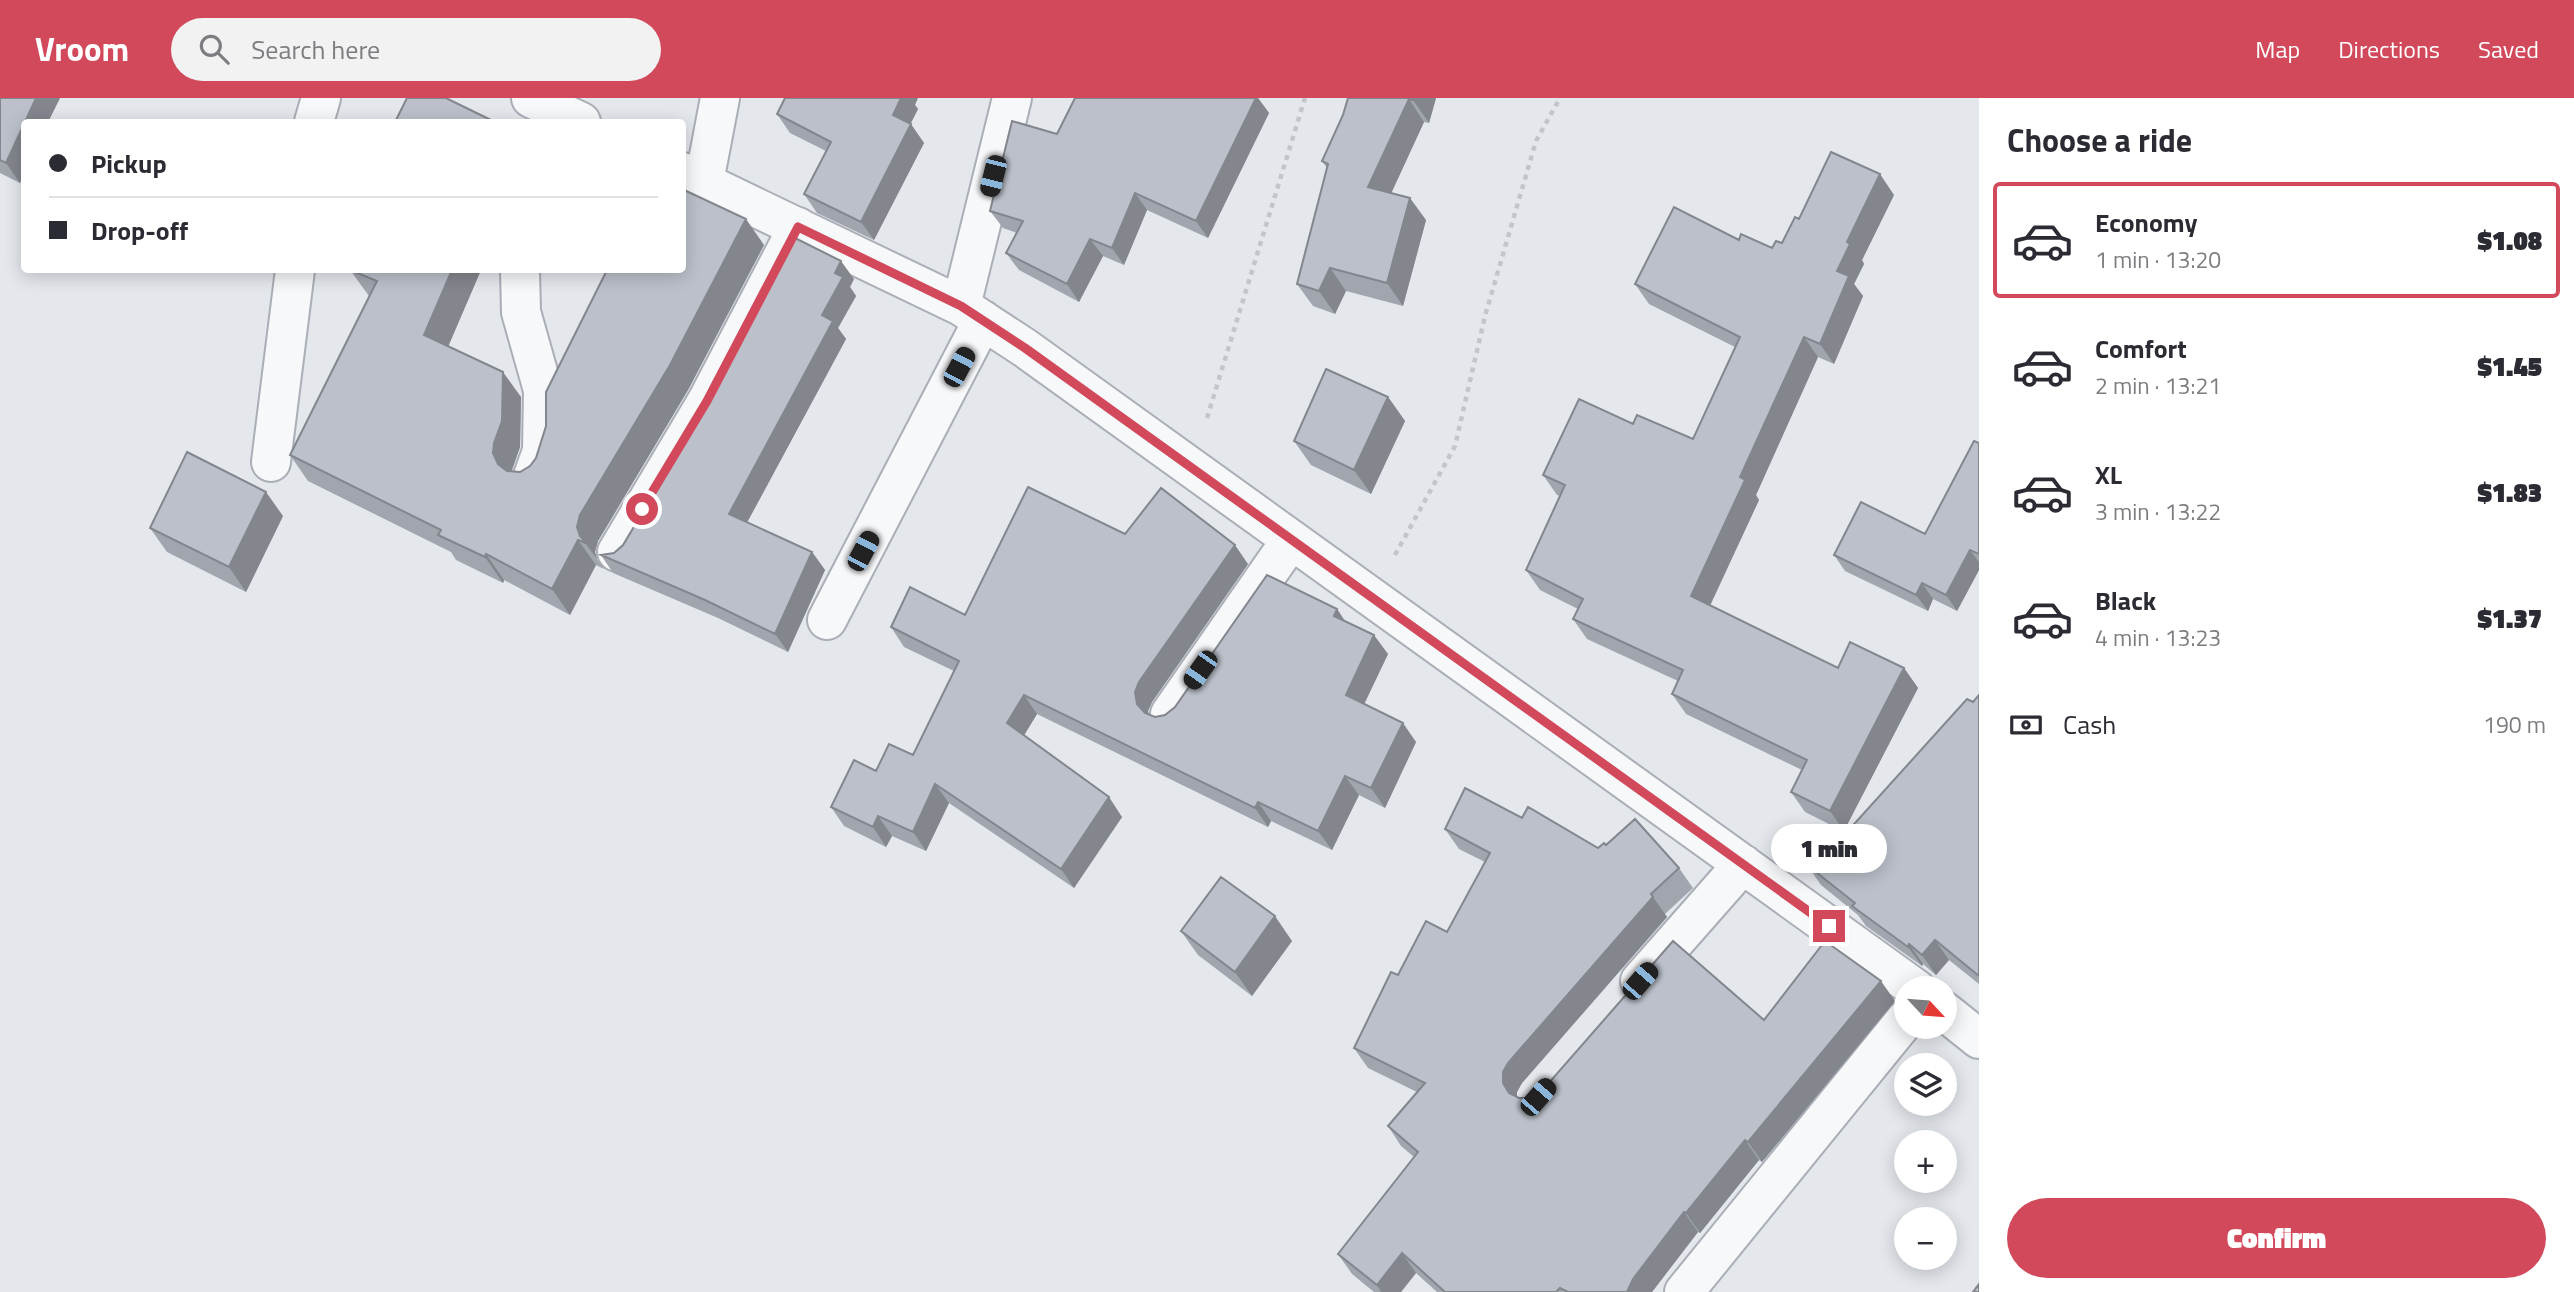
<!DOCTYPE html>
<meta charset="utf-8">
<style>
body{margin:0;font-family:"Titillium Web",sans-serif;background:#f2f2f3;color:#2b2b33;height:100vh;display:flex;flex-direction:column;font-size:26px;white-space:nowrap}
*{box-sizing:border-box;margin:0}
p{font-size:23px;color:#7c7c81}
.icon{flex:none;width:38px;height:38px;fill:none;stroke:currentColor;stroke-width:2;stroke-linecap:round;stroke-linejoin:round}
.map{position:relative;flex:1;overflow:hidden}
.panel{display:flex;flex-direction:column;background:#fff;width:595px}
.panel>*{flex:none}
.guide{position:absolute;left:21px;top:21px;width:665px;height:154px;border-radius:7px;box-shadow:0 4px 18px #0003;display:grid;align-content:center;height:154px;padding:0 28px;background:#fff}
.needle{width:46px;rotate:116deg}
.controls{position:absolute;left:1894px;top:878px;display:grid;gap:14px}
.controls a{display:grid;place-items:center;width:63px;height:63px;border-radius:50%;background:#fff;box-shadow:0 4px 18px #0003;font-size:35px}
.end{position:absolute;width:32px;height:32px;margin:-16px;border:9px solid #d1495b;background:#fff;box-shadow:0 0 0 4px #fff}
.from{border-radius:50%}
.bubble{position:absolute;height:49px;border-radius:24px;background:#fff;box-shadow:0 4px 18px #0003;font-size:23px;font-weight:800;line-height:49px;text-align:center}
.car{position:absolute;width:21px;height:42px;margin:-21px -10px;border-radius:9px;box-shadow:0 0 5px 2px #0007;background:linear-gradient(#222 24%,#8ab4d8 0 40%,#222 0 76%,#8ab4d8 0 86%,#222 0)}
.guide b{display:flex;align-items:center;gap:24px;height:66px;font-size:26px}
.guide b+b{border-top:2px solid #e1e1e2}
.guide i{width:18px;height:18px;background:#2b2b33}
ul{padding:0;list-style:none}
li{display:flex;align-items:center;gap:21px;height:116px;margin:0 14px 10px;padding:0 14px;border:4px solid transparent;border-radius:7px}
li div{flex:1}
li b{display:block;font-size:26px}
li em{font-style:normal;font-weight:800}
li.active{border-color:#d1495b}
li>.icon{width:63px;height:63px;stroke-width:1.5}
h2{padding:0 28px;font-size:32px;line-height:84px}
.pay{display:flex;align-items:center;gap:18px;height:77px;padding:0 28px;font-size:26px}
.pay p{margin-inline-start:auto}
.button{display:flex;gap:14px;margin-top:auto;padding:14px 28px}
.button a{flex:1;height:80px;border-radius:42px;background:#d1495b;color:#fff;font-size:28px;font-weight:800;line-height:80px;text-align:center}
header{display:flex;align-items:center;gap:42px;box-sizing:border-box;height:98px;padding:0 35px;background:#d1495b;color:#fff}
header strong{font-size:33px}
nav{display:flex;gap:38px;margin-inline-start:auto;font-size:24px}
.search{width:490px;height:63px;background:#f2f2f3;display:flex;align-items:center;gap:18px;box-sizing:border-box;padding:0 24px;border-radius:38px;color:#7c7c81;font-size:26px}
main{display:flex;flex:1;min-height:0}
.map>svg:first-child{display:block}
.lines{fill:none;stroke-linecap:round;stroke-linejoin:round}
.minor-casing{stroke:#a9aeb7;stroke-width:42}
.path{stroke:#c2c5cb;stroke-width:4.5;stroke-dasharray:5 5;stroke-linecap:butt}
.minor{stroke:#f7f8fa;stroke-width:38}
.wall{fill:#a1a5ae}
.shaded-wall{fill:#83868d}
.building{fill:#bbc0ca;stroke:#83868d;stroke-width:2}
.route{stroke:#d1495b;stroke-width:9}
</style>
<header>
<strong>Vroom</strong>
<div class="search"><svg class="icon" aria-label="search" viewBox="0 0 24 24"><circle cx="10" cy="10" r="6"/><path d="M15 15l6 6"/></svg>Search here</div>
<nav><a>Map</a><a>Directions</a><a>Saved</a></nav>
</header>
<main>
<div class="map">
<svg width="1979" height="1194" viewBox="0 0 1979 1194">
<rect width="100%" height="100%" fill="#e4e7ec"/>
<g class="lines">
<defs>
<path id="minor" d="M531 0 581 24
M314 24 321 0
M682 74 961 208 1025 250 1916 891
M704 84 720 0
M520 172 521 214 543 292 542 353 533 378
M961 208 1012 0
M271 364 295 172
M617 454 707 303 798 129
M827 522 983 222
M1170 616 1291 442
M1640 883 1743 766
M1944 913 1979 941
M1684 1194 1906 921"/>
</defs>
<use href="#minor" class="minor-casing"/>
<path class="path" d="M1207 320 1305 0
M1395 457 1455 348 1485 218 1536 43 1560 0"/>
<use href="#minor" class="minor"/>
</g>
<path class="wall" d="M0 0H60L48 24H24V75L20 85 0 75Z
M1075 0H1258L1269 15 1208 140 1147 112 1124 167 1103 158 1079 204 1019 172 1006 155 1017 135 1003 130 990 113 1057 36Z
M1348 0H1436L1429 25 1424 24 1391 95 1426 122 1403 208 1346 193 1335 216 1313 208 1297 186 1327 70 1322 63 1343 17Z
M915 7 918 11 910 26 924 45 874 142 817 115 804 96 826 53 790 35 777 16Z
M1894 97 1862 162 1864 166 1854 186 1863 198 1834 266 1818 259 1756 397 1759 402 1710 508 1838 570H1904L1918 590 1844 732 1847 734 1979 597V886L1949 862 1936 877 1923 866 1922 868 1866 828 1858 817 1821 787 1807 767 1841 732 1805 714 1791 694 1802 672 1686 616 1672 596 1678 583 1587 541 1573 521 1578 511 1540 492 1526 472 1560 398 1557 397 1543 377 1633 326 1693 341 1735 249 1649 206 1635 186 1739 142 1772 150 1782 145 1799 121Z
M764 147 688 292 598 443 595 454 597 461 604 471 596 467 570 517 504 482 503 485 456 462 451 454 308 383 290 357 369 198 350 172H481L448 248 521 299 520 349 512 373 520 374 530 368Z
M854 181 850 189 856 198 838 230 846 241 747 424 812 454 825 472 788 554 718 520 613 475 601 457 614 455 623 447Z
M1388 299 1405 323 1371 396 1311 367 1294 343Z
M1979 345V472L1957 513 1933 501 1928 513 1845 473 1834 457 1925 436Z
M283 418 246 494 167 454 150 430Z
M1125 436 1248 466 1152 604 1148 613 1149 616 1155 619 1165 617 1337 511 1345 523 1388 556 1364 606 1416 644 1385 710 1359 697 1332 752 1271 723 1268 729 1037 616 1024 637 1122 719 1074 790 949 705 926 753 892 738 886 749 844 728 831 709 876 673 913 657 954 573 904 549 891 529 965 517Z
M1522 720 1598 750 1606 747 1679 770 1693 790 1665 816 1667 819 1522 985 1517 994V999L1519 1000H1530L1764 922 1895 903 1762 1064 1759 1062 1700 1135 1698 1134 1652 1194H1437L1416 1175 1401 1194H1374L1352 1176 1338 1156 1414 1059 1401 1048 1388 1028 1417 994 1368 970 1354 950 1398 877 1447 834 1485 764 1459 751 1445 731Z
M1181 833 1292 843 1252 898 1198 857Z"/>
<path class="shaded-wall" d="M36 0H60L48 24H25Z
M901 0H918L915 7 918 11 906 35 893 17Z
M1248 0H1258L1269 15 1208 140 1196 123Z
M1414 0H1436L1429 25 1413 2Z
M1409 1 1424 24 1384 111 1368 89Z
M24 25V75L20 85 6 65Z
M911 26 924 45 874 142 861 124Z
M1880 76 1894 97 1862 162 1864 166 1854 186 1863 198 1834 266 1820 246 1837 173 1847 144Z
M1135 95 1147 112 1124 167 1112 150Z
M1410 100 1426 122 1403 208 1387 185Z
M746 121 764 147 688 292 598 443 595 454 597 461 580 438 577 429 580 417Z
M1090 141 1103 158 1079 204 1067 186Z
M841 163 854 181 850 189 856 198 838 230 846 241 742 434 729 416 822 217 835 175Z
M1330 170 1346 193 1335 216 1319 193Z
M452 172H481L442 263 424 237Z
M1804 239 1818 259 1756 397 1759 402 1705 518 1691 498 1740 379Z
M503 274 521 299 520 349 512 371 511 381 498 366 493 355Z
M1388 299 1405 323 1371 396 1354 372Z
M266 394 283 418 246 494 229 469Z
M578 442 596 467 570 517 552 491Z
M1235 447 1248 466 1152 604 1148 613 1150 625 1137 606 1135 594 1139 584Z
M1970 452 1979 464V472L1957 513 1946 497Z
M812 454 825 472 788 554 775 536Z
M486 456 504 482 503 485 485 459Z
M1922 485 1933 501 1928 513 1916 497Z
M1337 511 1350 531 1334 518Z
M1374 537 1388 556 1359 617 1346 597Z
M1904 570 1918 590 1844 733 1830 713Z
M1024 597 1037 616 1020 644 1007 625Z
M1403 625 1416 644 1385 710 1371 690Z
M1345 678 1359 697 1332 752 1318 733Z
M935 686 949 705 926 753 913 734Z
M1109 699 1122 719 1074 790 1061 771Z
M1258 704 1271 723 1268 729 1255 710Z
M878 718 892 738 886 749 873 729Z
M1653 799 1667 819 1522 985 1517 994V1005L1523 1015 1503 985V974L1508 965Z
M1275 818 1292 843 1252 898 1235 874Z
M1935 842 1949 862 1936 877 1922 857Z
M1909 846 1923 866 1922 868 1908 849Z
M1881 883 1895 903 1762 1064 1748 1044Z
M1745 1042 1759 1062 1700 1135 1686 1115Z
M1684 1114 1698 1134 1652 1194H1627L1633 1181Z
M1402 1155 1416 1175 1401 1194H1381L1377 1187Z"/>
<path class="building" d="M0 0H36L6 65 0 62Z
M407 0H446L495 24H395Z
M785 0H901L893 17 911 26 861 124 804 96 831 44 777 16Z
M1075 0H1256L1196 123 1135 95 1112 150 1090 141 1067 186 1006 155 1023 123 990 113 1012 23 1057 36Z
M1348 0H1414L1413 2 1409 1 1368 89 1410 100 1387 185 1330 170 1319 193 1297 186 1328 66 1322 63 1343 17Z
M1831 54 1880 76 1847 144 1850 146 1837 173 1849 178 1820 246 1804 239 1740 379 1745 382 1691 498 1838 570 1850 544 1904 570 1830 713 1791 694 1807 662 1672 596 1683 572 1573 521 1583 501 1526 472 1565 387 1543 377 1579 301 1633 326 1637 317 1693 341 1740 239 1635 186 1674 109 1739 142 1741 136 1772 150 1776 143 1782 145 1795 119 1799 121Z
M682 91 746 121 670 267 580 417 577 429 580 438 586 445 578 442 552 491 486 456 485 459 438 437 441 432 290 357 377 183 350 172H452L424 237 503 274 502 323 494 345 493 355 498 366 507 373 520 374 530 368 536 360 546 328V294L607 172H682Z
M795 140 841 163 835 175 843 179 822 217 833 223 729 416 812 454 775 536 705 502 601 457 614 455 623 447 714 295Z
M1326 271 1388 299 1354 372 1294 343Z
M1974 343 1979 345V456L1970 452 1946 497 1922 485 1916 497 1834 457 1861 404 1925 436Z
M187 354 266 394 229 469 150 430Z
M1028 389 1125 436 1161 390 1235 447 1139 584 1135 594 1137 606 1145 615 1155 619 1165 617 1175 609 1267 477 1337 511 1334 518 1374 537 1346 597 1403 625 1371 690 1345 678 1318 733 1258 704 1255 710 1024 597 1007 625 1109 699 1061 771 935 686 913 734 878 718 873 729 831 709 854 662 876 673 889 646 913 657 959 563 891 529 910 489 965 517Z
M1979 597V878L1935 842 1922 857 1909 846 1908 849 1852 808 1855 805 1807 767 1842 731 1847 734 1967 601 1973 604Z
M1465 690 1522 720 1528 709 1598 750 1604 745 1606 747 1635 721 1679 770 1651 796 1653 799 1508 965 1503 974V985L1509 995 1519 1000H1530L1541 994 1673 843 1764 922 1825 843 1881 883 1748 1044 1745 1042 1686 1115 1684 1114 1633 1181 1627 1194H1568L1560 1190 1556 1194H1445L1402 1155 1377 1187 1338 1156 1418 1054 1388 1028 1425 985 1354 950 1391 874 1398 877 1426 823 1447 834 1490 755 1445 731Z
M1221 779 1275 818 1235 874 1181 833Z
M1979 1186V1194H1973Z"/>
<g class="lines">
<path class="route" d="M642 411 707 303 798 129 961 208 1025 250 1829 828"/>
</g>
</svg>
<div class="controls">
<a><svg class="needle" viewBox="-14 -14 28 28"><path d="M0-13l5 13h-10z" fill="#e53935"/><path d="M0 13l5-13h-10z" fill="#7c7c81"/></svg></a>
<a><svg class="icon" aria-label="layers" viewBox="0 0 24 24"><path d="M12 4l9 5-9 5-9-5zM3 14l9 5 9-5"/></svg></a>
<a>+</a>
<a>−</a>
</div>
<i class="end from" style="left:642px;top:411px"></i>
<i class="end" style="left:1829px;top:828px"></i>
<div class="bubble" style="left:1771px;top:726px;width:116px">1 min</div>
<i class="car" style="left:993px;top:78px;rotate:194deg"></i>
<i class="car" style="left:959px;top:269px;rotate:28deg"></i>
<i class="car" style="left:863px;top:453px;rotate:28deg"></i>
<i class="car" style="left:1200px;top:572px;rotate:215deg"></i>
<i class="car" style="left:1640px;top:883px;rotate:41deg"></i>
<i class="car" style="left:1538px;top:999px;rotate:41deg"></i>
<div class="guide">
<b><i class="from"></i>Pickup</b>
<b><i></i>Drop-off</b>
</div>
</div>
<section class="panel">
<h2>Choose a ride</h2>
<ul>
<li class="active"><svg class="icon" aria-label="car" viewBox="0 0 24 24"><path d="M5 17H2v-5l4-1 3-4h7l3 4 3 1v5h-3M9 17h6M6 11h13"/><circle cx="7" cy="17" r="2"/><circle cx="17" cy="17" r="2"/></svg><div><b>Economy</b><p>1 min · 13:20</p></div><em>$1.08</em></li>
<li><svg class="icon" aria-label="car" viewBox="0 0 24 24"><path d="M5 17H2v-5l4-1 3-4h7l3 4 3 1v5h-3M9 17h6M6 11h13"/><circle cx="7" cy="17" r="2"/><circle cx="17" cy="17" r="2"/></svg><div><b>Comfort</b><p>2 min · 13:21</p></div><em>$1.45</em></li>
<li><svg class="icon" aria-label="car" viewBox="0 0 24 24"><path d="M5 17H2v-5l4-1 3-4h7l3 4 3 1v5h-3M9 17h6M6 11h13"/><circle cx="7" cy="17" r="2"/><circle cx="17" cy="17" r="2"/></svg><div><b>XL</b><p>3 min · 13:22</p></div><em>$1.83</em></li>
<li><svg class="icon" aria-label="car" viewBox="0 0 24 24"><path d="M5 17H2v-5l4-1 3-4h7l3 4 3 1v5h-3M9 17h6M6 11h13"/><circle cx="7" cy="17" r="2"/><circle cx="17" cy="17" r="2"/></svg><div><b>Black</b><p>4 min · 13:23</p></div><em>$1.37</em></li>
</ul>
<div class="pay"><svg class="icon" aria-label="cash" viewBox="0 0 24 24"><path d="M3 7h18v10H3z"/><circle cx="12" cy="12" r="2"/></svg>Cash<p>190 m</p></div>
<div class="button"><a>Confirm</a></div>
</section>
</main>
